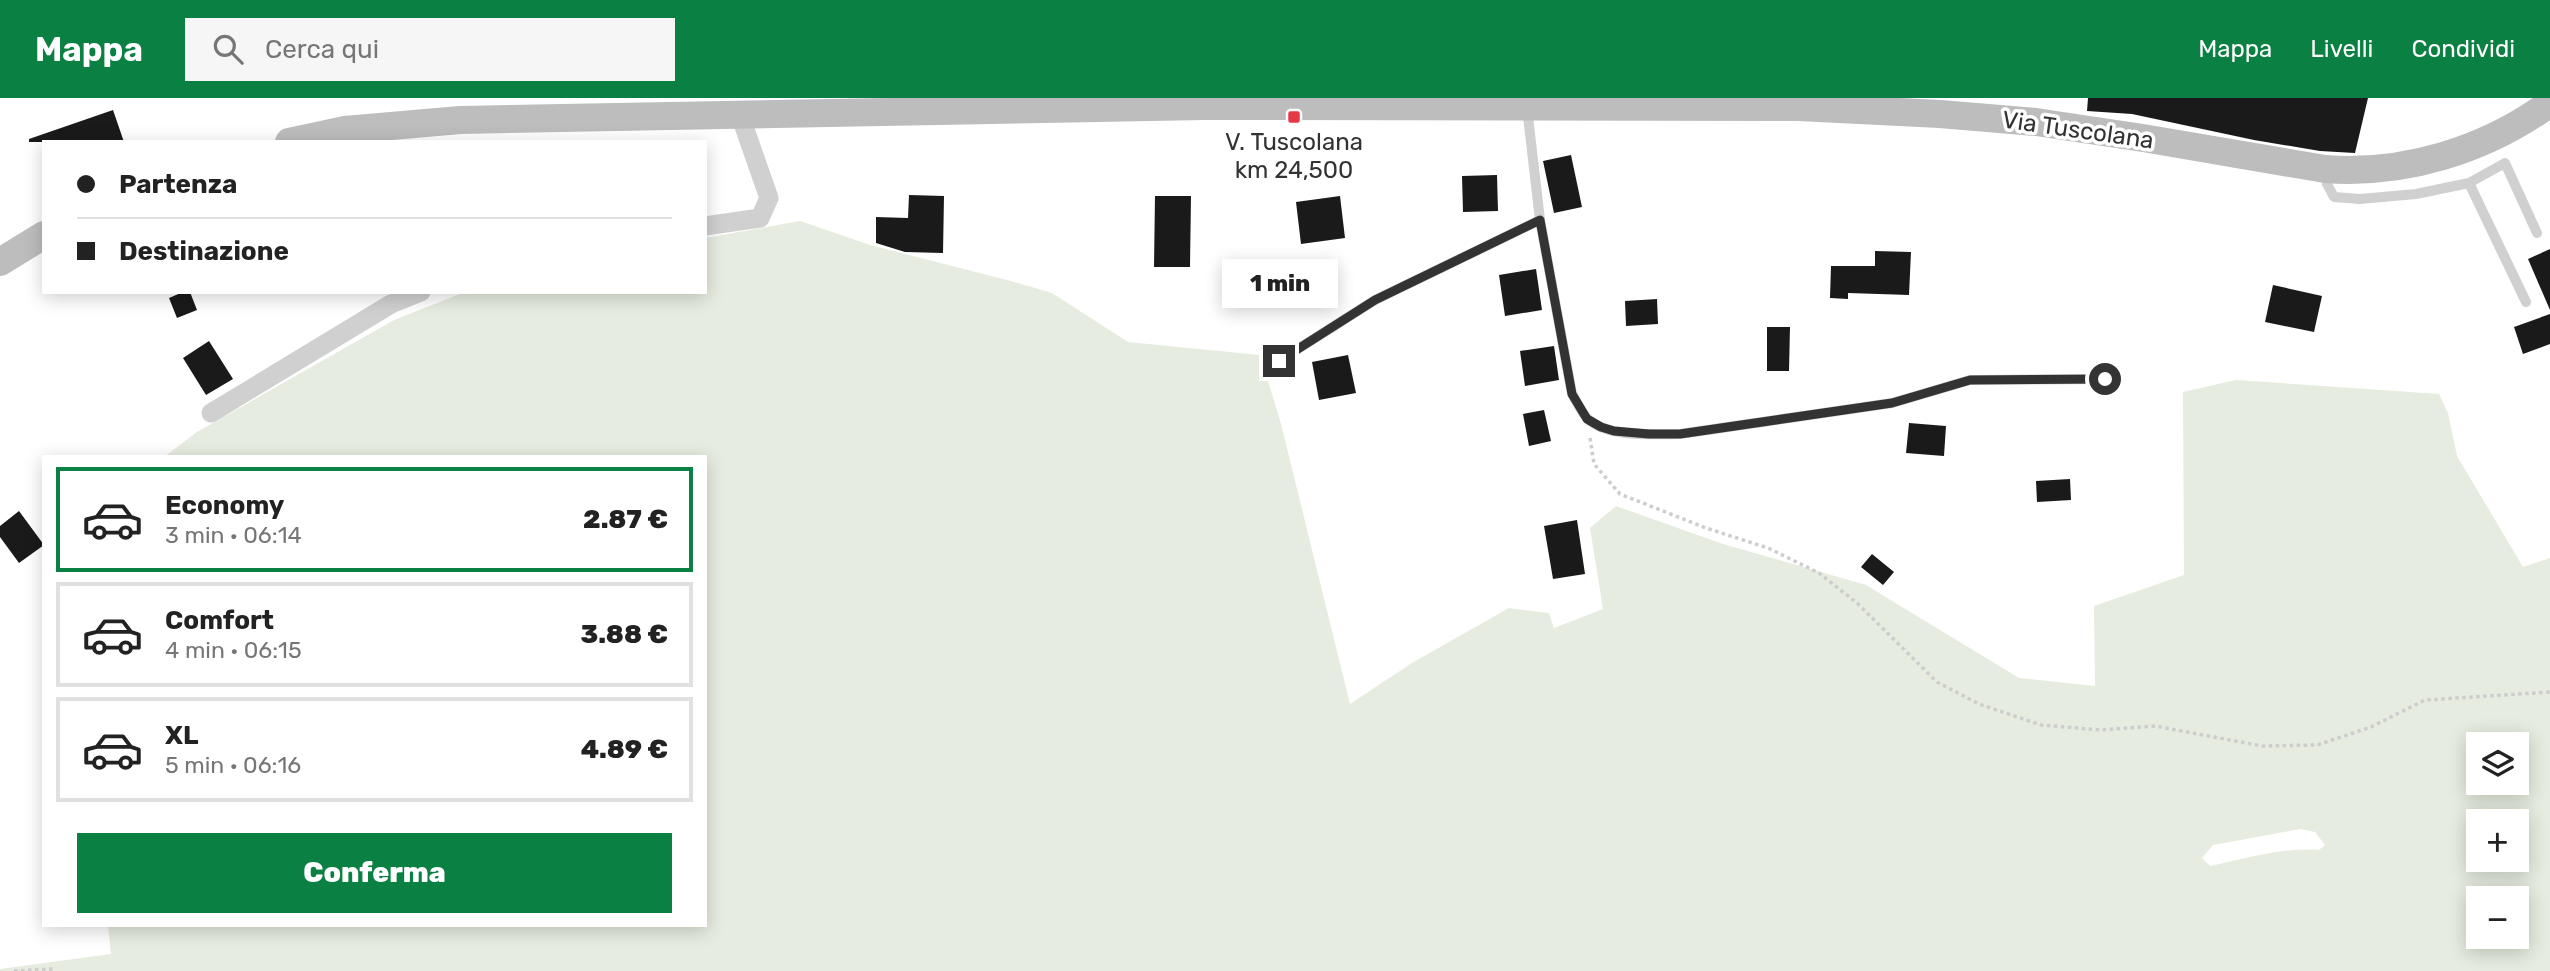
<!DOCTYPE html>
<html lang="it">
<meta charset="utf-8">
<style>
body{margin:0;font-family:Rubik,sans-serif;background:#f6f6f6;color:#222;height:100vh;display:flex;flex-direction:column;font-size:26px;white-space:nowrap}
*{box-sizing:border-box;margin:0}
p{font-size:23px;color:#767676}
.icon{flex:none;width:38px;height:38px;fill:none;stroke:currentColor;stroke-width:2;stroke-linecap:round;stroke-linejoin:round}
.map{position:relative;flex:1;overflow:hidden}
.side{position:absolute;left:42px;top:357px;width:665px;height:472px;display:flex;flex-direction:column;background:#fff;border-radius:0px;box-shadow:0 4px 18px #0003}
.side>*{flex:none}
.hud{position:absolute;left:42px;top:42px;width:665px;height:154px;border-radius:0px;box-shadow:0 4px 18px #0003;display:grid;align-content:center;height:154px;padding:0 35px;background:#fff}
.fabs{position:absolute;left:2466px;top:634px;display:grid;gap:14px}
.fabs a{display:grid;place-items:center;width:63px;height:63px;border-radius:0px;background:#fff;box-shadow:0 4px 18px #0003;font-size:35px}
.end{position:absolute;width:32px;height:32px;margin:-16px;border:9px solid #333;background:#fff;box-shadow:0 0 0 4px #fff}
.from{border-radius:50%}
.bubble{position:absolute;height:49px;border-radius:0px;background:#fff;box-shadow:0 4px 18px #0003;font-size:23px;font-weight:800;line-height:49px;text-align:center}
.hud b{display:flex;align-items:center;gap:24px;height:66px;font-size:26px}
.hud b+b{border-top:2px solid #e0e0e0}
.hud i{width:18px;height:18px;background:#222}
ul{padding:12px 0 0;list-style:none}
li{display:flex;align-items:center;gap:21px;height:105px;margin:0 14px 10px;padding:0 21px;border:4px solid #e0e0e0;border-radius:0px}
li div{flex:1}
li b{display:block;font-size:26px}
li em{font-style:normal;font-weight:800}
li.selected{border-color:#0b8043}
li>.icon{width:63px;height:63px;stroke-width:1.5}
.primary-button{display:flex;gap:14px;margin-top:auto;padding:14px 35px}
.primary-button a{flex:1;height:80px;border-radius:0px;background:#0b8043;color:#fff;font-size:28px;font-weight:800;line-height:80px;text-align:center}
header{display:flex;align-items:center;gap:42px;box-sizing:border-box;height:98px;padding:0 35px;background:#0b8043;color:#fff}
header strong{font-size:33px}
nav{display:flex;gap:38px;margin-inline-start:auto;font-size:24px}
.search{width:490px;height:63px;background:#f6f6f6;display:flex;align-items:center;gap:18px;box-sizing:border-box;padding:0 24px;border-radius:0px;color:#767676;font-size:26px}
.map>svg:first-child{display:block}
.green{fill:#e6ecdf;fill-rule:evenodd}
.building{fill:#1a1a1a}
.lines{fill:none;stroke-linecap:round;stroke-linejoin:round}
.path{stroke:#cdcdcd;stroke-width:3.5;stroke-dasharray:3.5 3.5;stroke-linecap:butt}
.service{stroke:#d0d0d0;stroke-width:10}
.minor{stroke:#d0d0d0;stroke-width:19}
.secondary{stroke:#bdbdbd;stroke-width:28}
.route{stroke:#333;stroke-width:9}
.poi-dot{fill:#e63946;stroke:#fff;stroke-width:2.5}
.labels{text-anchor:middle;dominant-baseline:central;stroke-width:7;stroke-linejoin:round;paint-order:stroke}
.street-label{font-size:24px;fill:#333;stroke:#fff}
.poi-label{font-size:24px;fill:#333;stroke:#fff}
</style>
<header>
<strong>Mappa</strong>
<div class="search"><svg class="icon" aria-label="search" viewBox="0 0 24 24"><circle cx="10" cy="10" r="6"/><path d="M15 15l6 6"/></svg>Cerca qui</div>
<nav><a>Mappa</a><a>Livelli</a><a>Condividi</a></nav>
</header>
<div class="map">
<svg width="2550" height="873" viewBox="0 0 2550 873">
<rect width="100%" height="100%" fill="#fff"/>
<path class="green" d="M800 123 870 147 1007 182 1052 195 1128 244 1260 257 1281 326 1350 606 1412 565 1509 510 1549 515 1554 530 1603 511 1590 430 1616 408 1723 446 1866 487 2019 580 2095 588 2094 508 2184 477 2183 294 2236 282 2439 296 2448 315 2457 358 2523 469 2550 460V873H0V871L111 856 108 828H705V359H164L197 334 394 222 465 194H705V140ZM2478 646H2516V684H2478ZM2478 723H2516V761H2478ZM2301 731 2315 734 2325 747 2319 752C2282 749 2245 761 2210 768L2202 760 2213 747ZM2478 800H2516V838H2478Z"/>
<path class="building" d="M2088 0H2368L2355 55 2320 53 2254 42 2132 16 2087 13Z
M113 12 124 44H29V41Z
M1571 57 1582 109 1554 115 1543 63Z
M1497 77 1498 113 1463 114 1462 78Z
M909 97 944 98 943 155 905 154 876 145V119L908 120Z
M1155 98H1191L1190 169H1154Z
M1340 98 1345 140 1301 146 1296 104Z
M2550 151V212L2528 161Z
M1875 153 1911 154 1909 197 1848 195V201L1830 200 1831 168H1875Z
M1536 171 1542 212 1505 218 1499 177Z
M2273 187 2322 198 2314 234 2265 224Z
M183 194H190L197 212 177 220 169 200Z
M1657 201 1658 226 1626 228 1625 203Z
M2550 216V246L2523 256 2514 229Z
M1767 229H1790L1789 273H1767Z
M209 243 233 281 206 297 183 260Z
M1554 248 1559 282 1525 288 1520 253Z
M1348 257 1356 295 1319 302 1312 264Z
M1544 312 1551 343 1529 348 1523 316Z
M1909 325 1946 328 1944 358 1906 355Z
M2070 381 2071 402 2037 404 2036 383Z
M19 413 44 447 19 465 0 439V428Z
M1577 422 1585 476 1553 481 1544 428Z
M1872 456 1894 474 1883 487 1861 469Z"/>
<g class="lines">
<path class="path" d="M1590 340 1594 366 1620 396 1706 430 1768 450 1819 475 1857 505 1937 584 1979 606 2041 627 2101 632 2155 628 2262 648 2317 647 2371 629 2425 602 2550 594
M14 873 53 871 55 873"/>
<path class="service" d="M1527 10 1540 122 1572 296C1577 304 1581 314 1587 320 1606 340 1655 336 1680 336L1892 305 1970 282 2105 281
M2326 75 2327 86 2334 99 2360 101 2416 96 2469 85 2526 204
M2469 85 2505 65 2537 135
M1279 263 1375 202 1540 122"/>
<path class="minor" d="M705 128 760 120 769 100 740 17
M211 315 391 206 421 194"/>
<path class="secondary" d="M289 44 345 32 460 22 1205 8 1799 9 1940 16 2036 24 2143 40 2325 71C2405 77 2486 52 2550 5
M0 164 44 137"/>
</g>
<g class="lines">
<path class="route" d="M1279 263 1375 202 1540 122 1572 296 1587 321 1601 329 1614 333 1649 336H1680L1892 305 1970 282 2105 281"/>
</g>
<rect class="poi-dot" x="1287" y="12" width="14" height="14" rx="3.5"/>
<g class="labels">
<g class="street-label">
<text transform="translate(2078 32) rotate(8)">Via Tuscolana</text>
</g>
<g class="poi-label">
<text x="1294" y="44">V. Tuscolana<tspan x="1294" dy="28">km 24,500</tspan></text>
</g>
</g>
</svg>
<div class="fabs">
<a><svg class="icon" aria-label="layers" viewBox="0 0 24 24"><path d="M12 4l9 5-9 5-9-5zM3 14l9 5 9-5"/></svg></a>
<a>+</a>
<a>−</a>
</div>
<i class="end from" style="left:2105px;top:281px"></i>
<i class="end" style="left:1279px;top:263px"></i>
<div class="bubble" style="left:1222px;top:161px;width:116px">1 min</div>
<div class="hud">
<b><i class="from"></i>Partenza</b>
<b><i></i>Destinazione</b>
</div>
<section class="side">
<ul>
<li class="selected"><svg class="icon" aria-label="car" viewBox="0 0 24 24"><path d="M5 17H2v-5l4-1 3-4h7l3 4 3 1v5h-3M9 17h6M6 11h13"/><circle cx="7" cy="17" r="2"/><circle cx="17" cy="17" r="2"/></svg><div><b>Economy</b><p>3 min · 06:14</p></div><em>2.87 €</em></li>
<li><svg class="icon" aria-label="car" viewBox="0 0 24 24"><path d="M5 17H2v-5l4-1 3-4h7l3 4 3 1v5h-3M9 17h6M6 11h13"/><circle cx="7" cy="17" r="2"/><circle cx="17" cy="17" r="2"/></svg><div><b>Comfort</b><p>4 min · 06:15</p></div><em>3.88 €</em></li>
<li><svg class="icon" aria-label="car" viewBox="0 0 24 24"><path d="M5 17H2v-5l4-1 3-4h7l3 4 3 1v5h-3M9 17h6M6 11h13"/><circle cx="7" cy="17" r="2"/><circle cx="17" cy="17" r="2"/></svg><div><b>XL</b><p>5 min · 06:16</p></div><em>4.89 €</em></li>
</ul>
<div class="primary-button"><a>Conferma</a></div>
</section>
</div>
